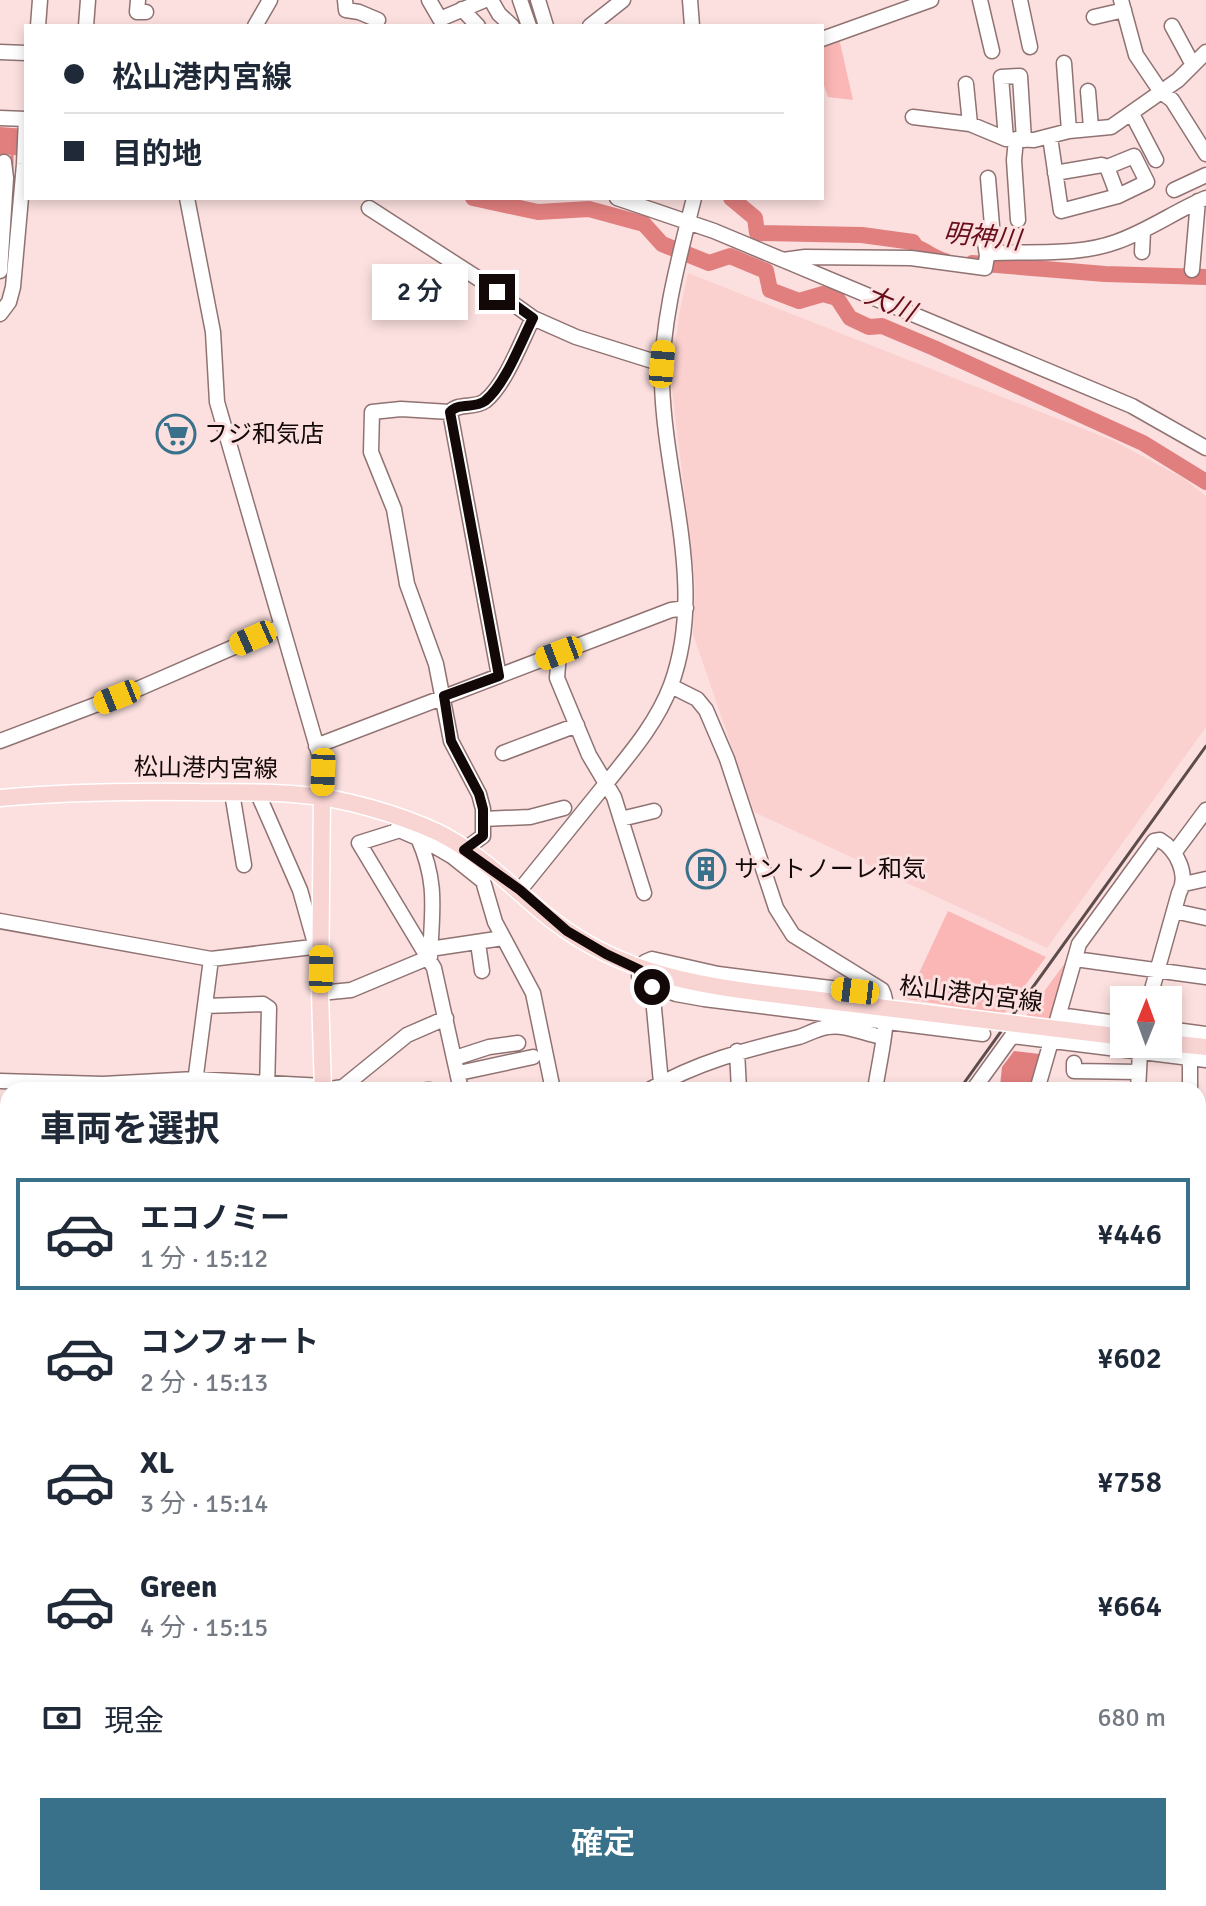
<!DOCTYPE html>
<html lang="ja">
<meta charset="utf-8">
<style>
body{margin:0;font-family:Signika,"Noto Sans JP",sans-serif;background:#f6f6f7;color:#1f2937;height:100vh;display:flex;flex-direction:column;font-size:30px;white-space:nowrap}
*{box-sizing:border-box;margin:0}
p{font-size:26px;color:#747a83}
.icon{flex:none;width:44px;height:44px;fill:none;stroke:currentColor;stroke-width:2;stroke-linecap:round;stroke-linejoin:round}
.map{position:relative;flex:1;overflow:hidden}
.sheet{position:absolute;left:0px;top:1082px;width:1206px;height:824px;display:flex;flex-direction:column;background:#fff;border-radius:24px 24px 0 0;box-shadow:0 4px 12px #0003}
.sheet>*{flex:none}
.hud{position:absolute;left:24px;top:24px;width:800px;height:176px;border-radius:0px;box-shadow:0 4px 12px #0003;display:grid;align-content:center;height:176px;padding:0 40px;background:#fff}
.needle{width:52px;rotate:1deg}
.buttons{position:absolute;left:1110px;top:986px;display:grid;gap:16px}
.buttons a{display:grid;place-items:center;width:72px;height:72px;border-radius:0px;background:#fff;box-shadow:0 4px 12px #0003;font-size:40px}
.end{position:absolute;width:36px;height:36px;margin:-18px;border:10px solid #130808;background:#fff;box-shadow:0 0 0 4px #fff}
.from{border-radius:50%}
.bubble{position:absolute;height:56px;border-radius:0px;background:#fff;box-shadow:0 4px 12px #0003;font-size:26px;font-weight:600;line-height:56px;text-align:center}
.car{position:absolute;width:24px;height:48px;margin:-24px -12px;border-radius:10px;box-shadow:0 0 6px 2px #0007;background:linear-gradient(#f5c518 24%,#345 0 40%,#f5c518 0 76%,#345 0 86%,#f5c518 0)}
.hud b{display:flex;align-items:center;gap:28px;height:76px;font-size:30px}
.hud b+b{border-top:2px solid #e0e1e3}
.hud i{width:20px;height:20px;background:#1f2937}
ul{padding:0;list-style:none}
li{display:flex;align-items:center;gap:24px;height:112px;margin:0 16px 12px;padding:0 24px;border:4px solid transparent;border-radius:0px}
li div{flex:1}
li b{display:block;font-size:30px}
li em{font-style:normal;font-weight:600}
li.selected{border-color:#39718b}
li>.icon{width:72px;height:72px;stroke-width:1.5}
h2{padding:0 40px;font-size:36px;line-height:96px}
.pay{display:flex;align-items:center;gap:20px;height:88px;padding:0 40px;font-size:30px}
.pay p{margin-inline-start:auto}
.primary-button{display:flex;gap:16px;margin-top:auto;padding:16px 40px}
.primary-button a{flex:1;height:92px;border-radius:0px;background:#39718b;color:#fff;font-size:32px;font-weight:600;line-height:92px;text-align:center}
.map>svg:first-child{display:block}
.built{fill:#fad1cf}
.green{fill:#fab7b5}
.water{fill:#e17e7e}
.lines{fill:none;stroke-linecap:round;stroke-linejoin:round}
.stream{stroke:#e17e7e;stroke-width:3}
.river{stroke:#e17e7e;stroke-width:16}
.minor-casing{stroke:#907272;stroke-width:17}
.major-casing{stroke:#fff;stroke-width:19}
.minor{stroke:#fff;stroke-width:14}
.major{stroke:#f8d4d3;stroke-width:16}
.rail{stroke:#5c4c4b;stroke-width:3}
.major-bridge-casing{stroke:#fff;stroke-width:19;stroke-linecap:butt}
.major-bridge{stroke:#f8d4d3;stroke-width:16}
.route{stroke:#130808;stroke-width:10}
.labels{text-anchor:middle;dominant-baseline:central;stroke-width:6;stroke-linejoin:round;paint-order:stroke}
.poi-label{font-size:24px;fill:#130808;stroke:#fbe0df;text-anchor:start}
.street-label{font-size:24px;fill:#130808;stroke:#fbe0df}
.water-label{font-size:26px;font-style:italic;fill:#680e1a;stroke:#fbe0df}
</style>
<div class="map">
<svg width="1206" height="1906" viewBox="0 0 1206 1906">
<rect width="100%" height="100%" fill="#fbe0df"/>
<path class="built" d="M688 273 1114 441 1183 478 1206 496V727L1047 948 754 812 693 634 695 582 671 380 679 315Z
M1198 1544H1206V1829H1198Z"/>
<path class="green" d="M839 38 853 100 828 97 822 80V44Z
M948 911 1046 957 1004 1014 907 999Z
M1076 948 1056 1022 1026 1016Z"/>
<path class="water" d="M0 127 26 129V156L0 154Z
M1014 1051 1040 1054 1029 1089 1000 1086 1002 1067Z"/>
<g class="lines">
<path class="stream" d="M12 171V155
M0 1161V1171"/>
<path class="river" d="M527 0 536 26
M473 198 538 212 589 209 644 224 662 244 709 263 730 256 766 271 770 290 799 301 823 294 837 298 850 318 869 327 882 326 934 348 1143 443 1206 482
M731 198 755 218 757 233 862 235 913 242 916 247C927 251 931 257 945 261
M972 263 1105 274 1206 277
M0 1904 13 1906"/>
<defs>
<path id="minor" d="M138 0 137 12H146
M345 0 346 10 359 12 378 20
M429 0 440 19 485 0
M491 0 499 14 512 26
M520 0 529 26
M538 0 546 26
M690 0 692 26
M980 0 992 51
M1020 0 1030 47
M1121 0 1136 55 1161 92 1172 100 1206 154
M462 9 478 26
M1094 17 1124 10
M38 26 40 0
M86 26 88 0
M255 26 270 0
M590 26 623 0
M1172 26 1193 65
M822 39 931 0
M0 52 26 53
M1064 63 1069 131
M966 84 970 124
M1088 91 1091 128
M1132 114 1156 160
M913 117 970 124 1006 139 1034 140 1069 131 1111 127 1178 80 1206 52
M0 118 26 119
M1050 137 1061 211 1118 196 1107 167 1102 165 1055 173
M1006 139 1001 77 1020 76 1024 140
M1016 139 1014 160 1018 220
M1107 167 1134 156 1147 182 1118 196
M1174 190 1206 175
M187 198 213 332 217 402 319 754 323 772 322 797
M617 198 714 231 1132 406 1206 448
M369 208 479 279 533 318 576 337 662 364
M1142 252 1143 231
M987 256 984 236 992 226 988 178
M783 260 805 257 911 258 985 268 987 256 993 253C1034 251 1077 256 1116 242 1148 231 1175 211 1206 198
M1192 270 1198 201
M0 271 6 178 4 162
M0 314 9 302 13 287 24 164 26 119
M450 412 401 409 372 412 371 452 394 509 407 584 436 664 451 741 479 794 483 809V836L464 850
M559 653 557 678 589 755 614 797 644 893
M499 676 450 412C459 402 474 409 485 401 505 385 521 342 533 318
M671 686 697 699 706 710 727 759 776 908 793 935 882 990C893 1010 878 1066 875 1090
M0 741 140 688 282 626
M316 746 671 610 686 608
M503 753 577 725
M232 793 244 865
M258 794 300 890 316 947
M401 819 397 831 359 843 434 968 461 1090
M483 819 530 817 564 808
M621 819 654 811
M397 829 429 843 453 857 483 881 495 922 533 993 553 1090
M1174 853 1206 810
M1184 884 1206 879
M520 890C548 855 576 821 604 786 629 755 657 723 671 685 707 587 665 484 662 384 661 322 679 258 694 198
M1174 911 1206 918
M0 921 211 959 321 946
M478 943 482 971
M430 949 503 938
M1075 959 1206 977
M865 981 855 991 718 974 652 959 645 962 639 976 641 982 676 994 704 999 983 1034
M652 987 661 1083
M320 993 351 990 430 957C432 910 438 883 418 838
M205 1006 263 1004 269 1008 267 1090
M1059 1015 1124 1024
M1168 1029 1206 1034
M737 1051 739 1090
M455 1058 489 1047 518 1043
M1074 1063V1071L1139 1072
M459 1073 533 1057
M0 1081 103 1084 195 1079 323 1086
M194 1090 211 959
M324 1090 343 1087 407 1035 446 1018
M427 1090H430
M649 1090C698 1062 744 1050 799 1037 808 1034 818 1028 828 1027 845 1024 865 1034 882 1037
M973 1090 1012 1036 1206 1060
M1037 1090 1079 944 1154 841 1160 840C1177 850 1189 875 1179 893L1149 1000
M1138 1090 1140 1052
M1190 1090V1059
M1198 1161H1206
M0 1182 8 1211
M1198 1234H1206
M1201 1337 1202 1311
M1198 1386H1206
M1198 1483 1206 1481
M0 1525 8 1524
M1198 1540H1206
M1 1577 8 1581
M0 1615 8 1611
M0 1751 4 1752
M1198 1833H1206
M0 1889 8 1890
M65 1898 90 1906
M279 1898 282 1906
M311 1898 312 1906
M621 1898V1906
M694 1898 695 1906
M709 1898H773
M805 1898 818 1902 860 1906
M1128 1898V1906
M358 1906 363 1898
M480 1906 481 1901 514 1898
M864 1906H1028"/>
<path id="major" d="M322 797 320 993 323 1090
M0 798C65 792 129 791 194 792 230 793 267 791 303 795 344 798 400 815 437 832 481 853 515 891 552 920 628 979 711 987 803 998
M1168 1043 1206 1047
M0 1514 8 1511
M529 1898 533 1906"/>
</defs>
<use href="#minor" class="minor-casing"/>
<use href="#major" class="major-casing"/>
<use href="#minor" class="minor"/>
<use href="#major" class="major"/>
<path class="rail" d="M959 1090 1206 746
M375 1906 380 1898"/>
<defs>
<path id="major-bridge" d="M803 998 1124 1037"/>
</defs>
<use href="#major-bridge" class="major-bridge-casing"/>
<use href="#major-bridge" class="major-bridge"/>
</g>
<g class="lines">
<path class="route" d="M497 292 533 318C521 342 505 385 485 401 474 409 459 402 450 412L499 676 444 696 451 741 479 794 483 809V836L464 850 520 890 567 931 606 954 640 970 639 976 641 982 652 987"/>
</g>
<defs>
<symbol id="supermarket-ring" viewBox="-11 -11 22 22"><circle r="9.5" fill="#fbe0df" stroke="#39718b" stroke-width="1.5"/><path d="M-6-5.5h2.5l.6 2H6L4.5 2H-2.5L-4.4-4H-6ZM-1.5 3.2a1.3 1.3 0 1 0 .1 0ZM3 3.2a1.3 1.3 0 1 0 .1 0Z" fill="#39718b"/></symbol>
<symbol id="building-ring" viewBox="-11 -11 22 22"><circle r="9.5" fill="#fbe0df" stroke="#39718b" stroke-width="1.5"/><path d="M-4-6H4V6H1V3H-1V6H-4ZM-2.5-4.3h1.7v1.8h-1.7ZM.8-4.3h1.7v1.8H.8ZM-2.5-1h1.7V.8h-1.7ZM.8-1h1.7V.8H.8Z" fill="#39718b"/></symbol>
</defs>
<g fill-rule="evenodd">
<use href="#supermarket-ring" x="154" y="412" width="44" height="44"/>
<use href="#building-ring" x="684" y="847" width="44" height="44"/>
</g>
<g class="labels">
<g class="poi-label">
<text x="204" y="434">フジ和気店</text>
<text x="734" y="869">サントノーレ和気</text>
</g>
<g class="street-label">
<text transform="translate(206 768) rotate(1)">松山港内宮線</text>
<text transform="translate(971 994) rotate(7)">松山港内宮線</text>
</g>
<g class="water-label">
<text transform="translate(982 237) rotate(6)">明神川</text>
<text transform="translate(890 304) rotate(23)">大川</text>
</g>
</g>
</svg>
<div class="buttons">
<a><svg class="needle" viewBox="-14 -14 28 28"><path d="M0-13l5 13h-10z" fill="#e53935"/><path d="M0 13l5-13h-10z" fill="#747a83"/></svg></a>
</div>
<i class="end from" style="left:652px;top:987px"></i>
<i class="end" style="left:497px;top:292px"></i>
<div class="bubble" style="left:372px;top:264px;width:96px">2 分</div>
<i class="car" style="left:662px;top:364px;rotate:5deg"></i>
<i class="car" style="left:253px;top:638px;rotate:246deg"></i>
<i class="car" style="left:559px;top:653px;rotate:249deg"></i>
<i class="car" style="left:117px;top:697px;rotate:248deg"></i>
<i class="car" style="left:323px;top:772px;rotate:182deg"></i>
<i class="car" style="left:321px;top:969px;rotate:1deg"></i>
<i class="car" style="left:855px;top:991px;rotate:277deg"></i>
<div class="hud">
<b><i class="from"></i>松山港内宮線</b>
<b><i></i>目的地</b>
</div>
<section class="sheet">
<h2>車両を選択</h2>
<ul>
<li class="selected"><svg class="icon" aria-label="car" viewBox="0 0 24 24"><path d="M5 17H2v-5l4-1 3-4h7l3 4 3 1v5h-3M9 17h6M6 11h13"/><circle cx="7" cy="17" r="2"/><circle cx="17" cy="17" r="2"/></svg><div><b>エコノミー</b><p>1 分 · 15:12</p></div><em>¥446</em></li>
<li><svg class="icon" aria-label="car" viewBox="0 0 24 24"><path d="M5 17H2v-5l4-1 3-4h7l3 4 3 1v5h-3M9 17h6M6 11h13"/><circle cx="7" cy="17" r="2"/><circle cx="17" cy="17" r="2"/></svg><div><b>コンフォート</b><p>2 分 · 15:13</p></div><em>¥602</em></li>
<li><svg class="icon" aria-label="car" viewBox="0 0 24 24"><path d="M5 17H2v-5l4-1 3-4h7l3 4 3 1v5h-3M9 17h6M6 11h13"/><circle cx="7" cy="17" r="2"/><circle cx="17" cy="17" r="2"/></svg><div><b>XL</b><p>3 分 · 15:14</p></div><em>¥758</em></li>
<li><svg class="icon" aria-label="car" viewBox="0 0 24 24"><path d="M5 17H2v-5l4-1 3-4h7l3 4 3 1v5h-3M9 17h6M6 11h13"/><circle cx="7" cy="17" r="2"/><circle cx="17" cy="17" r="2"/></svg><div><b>Green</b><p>4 分 · 15:15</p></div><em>¥664</em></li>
</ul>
<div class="pay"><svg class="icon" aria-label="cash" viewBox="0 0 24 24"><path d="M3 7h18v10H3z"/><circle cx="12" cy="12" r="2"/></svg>現金<p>680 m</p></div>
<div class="primary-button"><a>確定</a></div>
</section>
</div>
